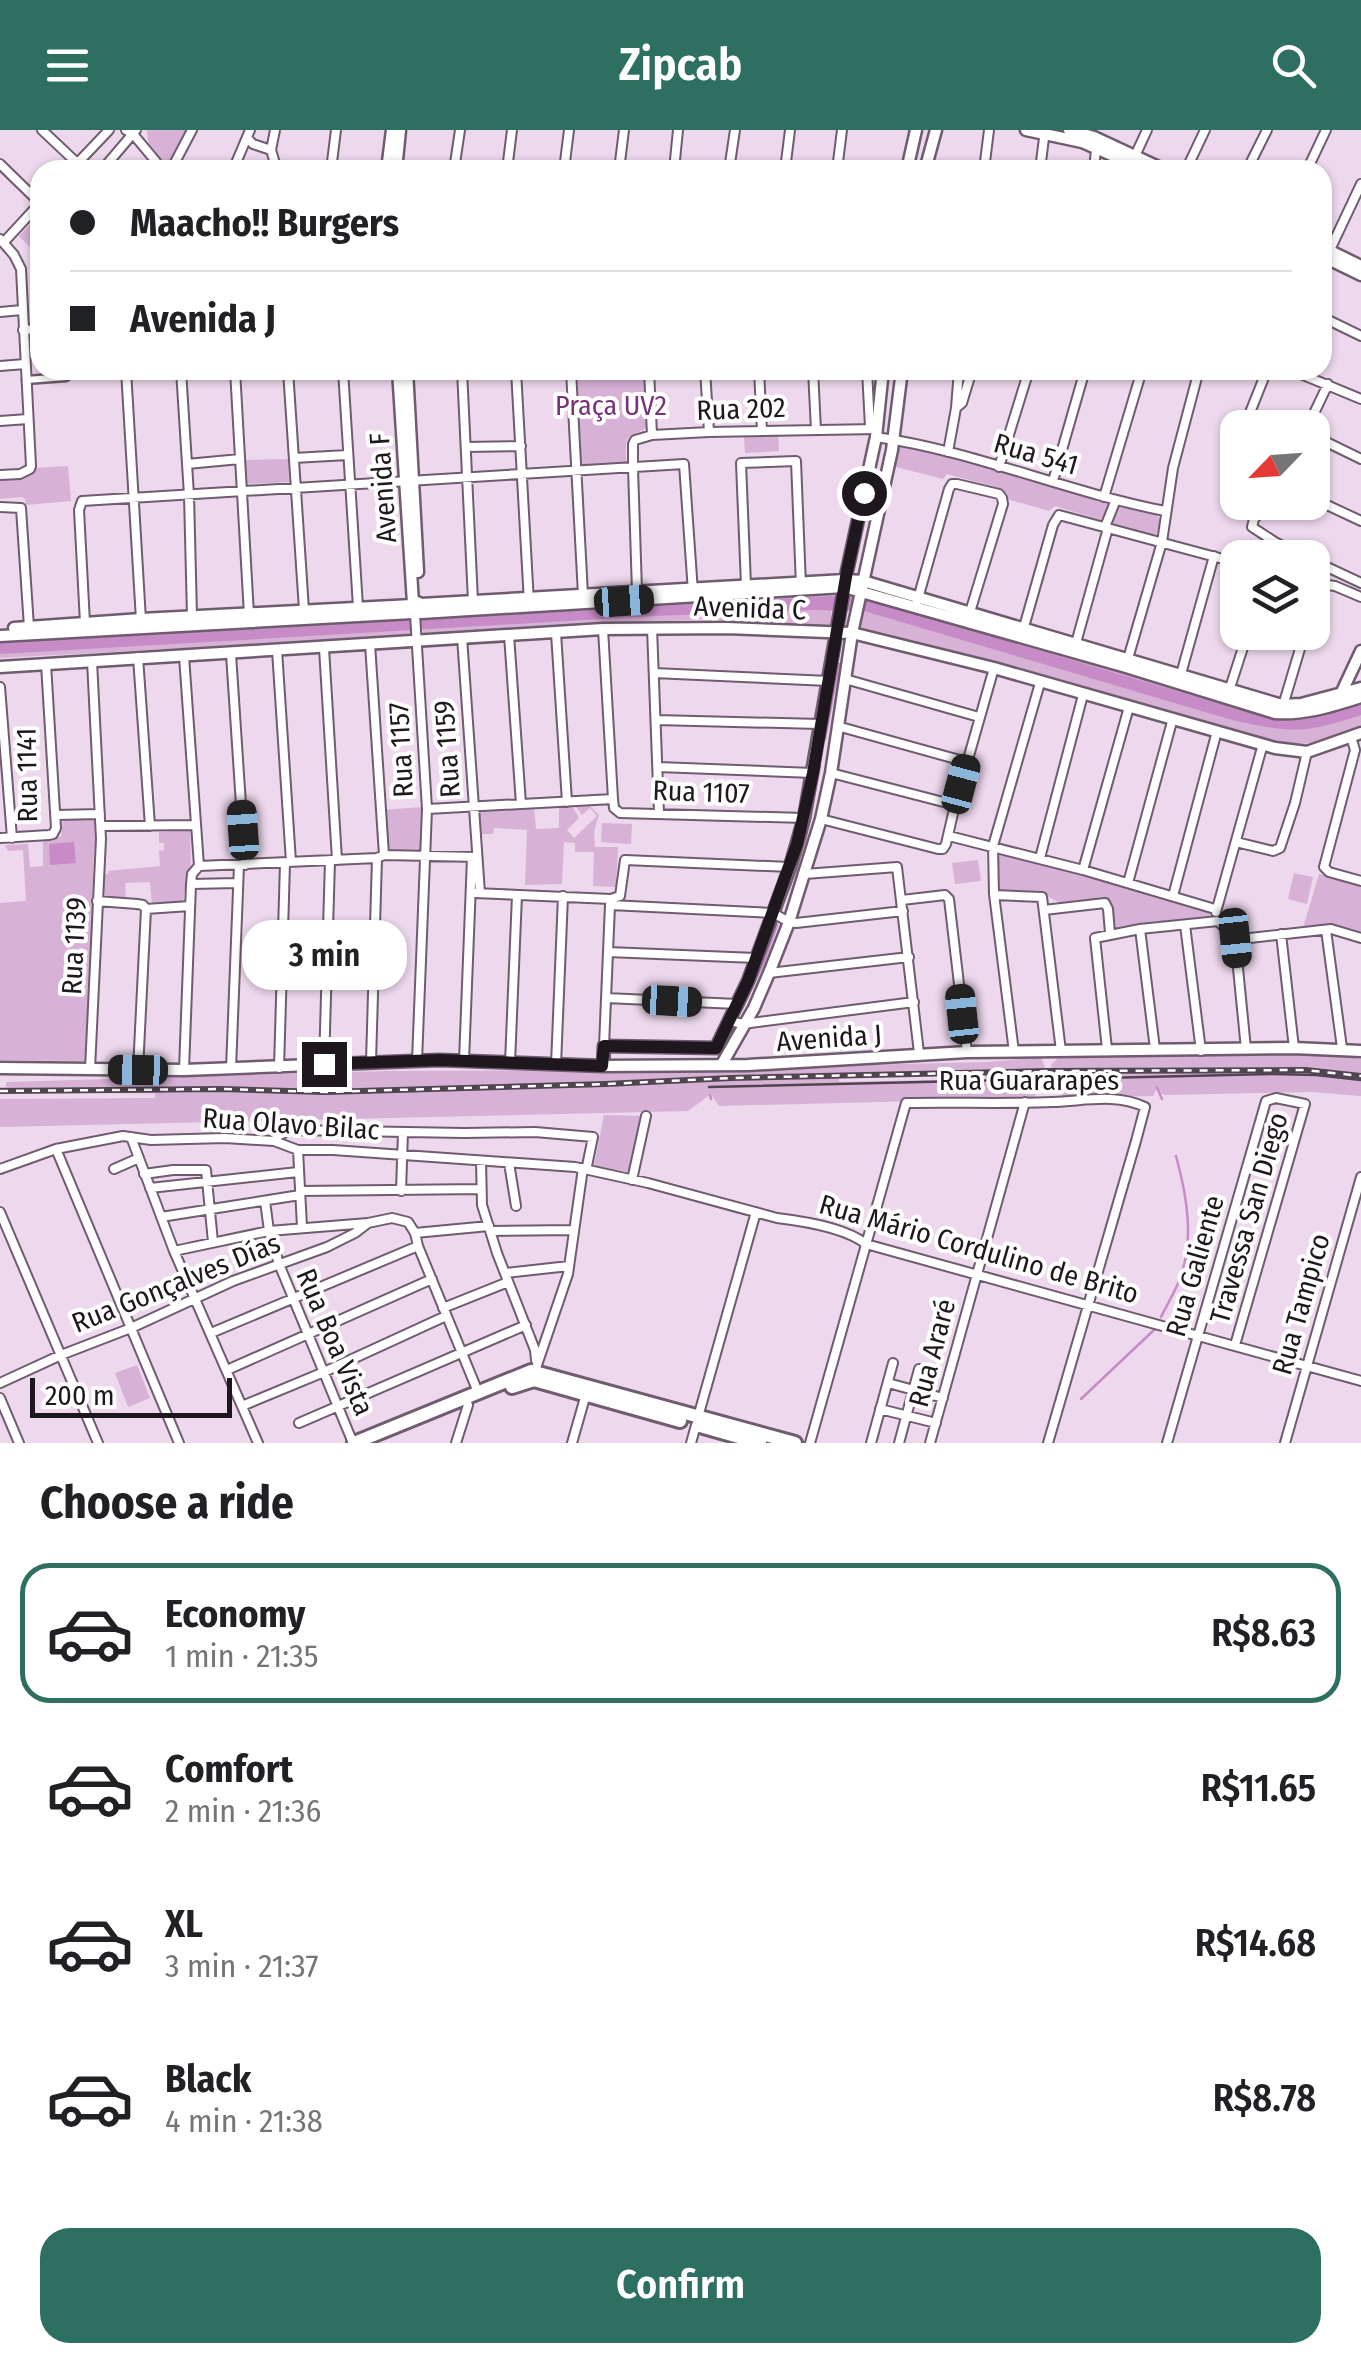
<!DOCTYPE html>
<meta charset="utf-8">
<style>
body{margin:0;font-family:"Fira Sans Condensed",sans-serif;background:#f6f6f6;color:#202124;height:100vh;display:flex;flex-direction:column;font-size:38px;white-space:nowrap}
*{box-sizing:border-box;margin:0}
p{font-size:32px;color:#757577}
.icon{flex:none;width:55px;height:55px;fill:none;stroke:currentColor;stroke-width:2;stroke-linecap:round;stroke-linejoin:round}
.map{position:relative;height:1313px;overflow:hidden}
.panel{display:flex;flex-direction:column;background:#fff;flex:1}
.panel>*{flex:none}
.top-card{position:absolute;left:30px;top:30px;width:1302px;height:220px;border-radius:30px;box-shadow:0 2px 8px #0004;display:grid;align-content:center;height:220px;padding:0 40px;background:#fff}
.needle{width:65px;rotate:245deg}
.fabs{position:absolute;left:1220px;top:280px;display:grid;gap:20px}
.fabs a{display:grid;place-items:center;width:110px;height:110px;border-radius:20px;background:#fff;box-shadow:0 2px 8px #0004;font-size:50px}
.scale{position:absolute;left:30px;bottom:25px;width:202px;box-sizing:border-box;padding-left:10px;border:5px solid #1e171e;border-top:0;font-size:28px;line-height:35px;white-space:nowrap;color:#1e171e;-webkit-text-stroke:8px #fff;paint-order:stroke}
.end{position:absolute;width:45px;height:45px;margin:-22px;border:12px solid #1e171e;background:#fff;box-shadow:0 0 0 5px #fff}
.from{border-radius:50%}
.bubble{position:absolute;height:70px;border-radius:30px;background:#fff;box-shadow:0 2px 8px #0004;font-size:32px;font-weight:600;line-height:70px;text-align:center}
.car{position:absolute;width:30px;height:60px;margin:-30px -15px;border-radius:12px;box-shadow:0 0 8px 2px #0007;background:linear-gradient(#222 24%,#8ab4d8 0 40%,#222 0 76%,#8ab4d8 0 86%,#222 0)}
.top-card b{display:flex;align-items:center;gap:35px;height:95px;font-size:38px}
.top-card b+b{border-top:2px solid #e0e0e0}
.top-card i{width:25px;height:25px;background:#202124}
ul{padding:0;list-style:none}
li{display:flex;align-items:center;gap:30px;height:140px;margin:0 20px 15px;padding:0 20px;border:5px solid transparent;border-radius:30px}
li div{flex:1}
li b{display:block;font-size:38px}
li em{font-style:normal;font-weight:600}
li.on{border-color:#2d7061}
li>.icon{width:90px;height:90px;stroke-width:1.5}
h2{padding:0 40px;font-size:45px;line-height:120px}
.action{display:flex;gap:20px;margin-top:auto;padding:20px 40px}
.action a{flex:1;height:115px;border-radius:30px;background:#2d7061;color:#fff;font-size:40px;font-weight:600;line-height:115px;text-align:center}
header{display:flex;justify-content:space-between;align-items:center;height:130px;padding:0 40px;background:#2d7061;color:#fff;font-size:45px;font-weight:600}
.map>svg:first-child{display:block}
.green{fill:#d7b1d6;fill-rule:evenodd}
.water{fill:#c78cc7}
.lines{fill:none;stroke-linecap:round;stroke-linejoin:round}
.stream{stroke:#c78cc7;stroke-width:2.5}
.pedestrian-casing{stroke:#6f5c6f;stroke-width:11}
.minor-casing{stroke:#6f5c6f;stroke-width:12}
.tertiary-casing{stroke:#6f5c6f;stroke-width:15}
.primary-casing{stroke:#6f5c6f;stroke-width:18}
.pedestrian{stroke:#fff;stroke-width:6}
.minor{stroke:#fff;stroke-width:8}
.tertiary{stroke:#fff;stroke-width:10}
.primary{stroke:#fff;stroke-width:12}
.tram{stroke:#4f444f;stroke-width:2.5}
.rail-casing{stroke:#4f444f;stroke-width:6}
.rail{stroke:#fff;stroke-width:2.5;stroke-dasharray:8;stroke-linecap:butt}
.route{stroke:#1e171e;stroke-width:12}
.labels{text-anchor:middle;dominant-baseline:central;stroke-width:8;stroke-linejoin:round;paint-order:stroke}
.park-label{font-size:28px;fill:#78327a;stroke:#fff}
.street-label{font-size:28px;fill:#1e171e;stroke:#fff}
</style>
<header><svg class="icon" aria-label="menu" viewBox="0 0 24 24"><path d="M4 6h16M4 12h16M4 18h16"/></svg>Zipcab<svg class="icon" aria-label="search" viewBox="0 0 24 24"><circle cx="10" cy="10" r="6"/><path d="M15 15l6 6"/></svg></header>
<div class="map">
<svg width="1361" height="1313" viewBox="0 0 1361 1313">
<rect width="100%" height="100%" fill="#edd8ed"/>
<path class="green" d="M147 0H186L168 33C152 24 148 19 147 0Z
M39 85 40 113 33 120 19 106Z
M573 240H643L646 298C641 302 631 304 628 308 624 314 627 329 626 335L581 336Z
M778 304 779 321 745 323 744 306Z
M903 311 1156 384 1161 391 1155 407 1055 376 1049 381 1007 369 1002 359 947 344 943 349 892 336 897 313Z
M288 329 289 352 246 354 245 330Z
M68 336 71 371 26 375 25 369 22 367 0 369V347L29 344 36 338Z
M833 464 830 499 706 489 423 503 422 487Z
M866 465 1275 584 1361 568V597C1328 608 1313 617 1276 614L1130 571 859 498 858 495Z
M412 487 414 503 410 506 0 528V507Z
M571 674 579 688 567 700 574 708 597 686 590 678 582 685 574 674H588L599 685 594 701 595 717H618L616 757 593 756 594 722H575V713L564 712 562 754 525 755 527 700 494 698 493 704H480L479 681 534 677 536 699 559 698V675Z
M422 677 421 721H385L383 680Z
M96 685 98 720H94L87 931 0 930V773L26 771 23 720 8 721 5 715 28 714 30 737 43 736V708L61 707 63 687Z
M602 693 632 694 631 714 601 712Z
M190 700 191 739 187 742 183 774 152 775 150 752 125 753 126 770H105L103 744H108V741L160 736 159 721 164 720V713H159V702Z
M1000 722 1183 770 1209 779 1210 786 1208 790 1113 800 1109 773 1107 772 1065 776 1042 763 998 764 996 723Z
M978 730 981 751 955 754 952 733Z
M1294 743 1313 747 1307 774 1288 769Z
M1319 744 1361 754V805L1330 796 1303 798Z
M1315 922 1361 929V966L1311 962 1166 965 1162 964 1158 957 1153 966 1064 968 1052 951H1046L1033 968 719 976 711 964 688 981 0 997V969L155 968V963H0V957H6V952L387 941 640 940 988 932 1041 927 1045 938H1051L1052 934 1060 926ZM985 944V949L839 952V947Z
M604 985 640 986 629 1042 594 1036Z
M137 1235 150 1268 128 1277 115 1243Z"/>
<path class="water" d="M834 466 863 468 1271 589C1304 592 1330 580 1361 572V585C1304 604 1291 603 1232 590L864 481 813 480 654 486 0 524V513Z
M74 712 76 733 50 735 49 714Z"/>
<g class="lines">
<path class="stream" d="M825 609 839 534
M789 759 805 712 820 636
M742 879 763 834 777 795
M1157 957 1162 969
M710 965 711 969
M1161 1187C1167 1175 1174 1163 1179 1151 1195 1111 1187 1066 1176 1026
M1081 1269 1155 1199"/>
<defs>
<path id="pedestrian" d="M26 250 66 247 70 240"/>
<path id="minor" d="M42 0 77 33 91 40
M126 0 133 4 163 40
M275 0 271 20 277 40
M247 8 253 14 271 20
M1135 26 1147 0
M0 34 40 73
M71 40 109 0
M102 40 136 0
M171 40 192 0
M233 40 250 0
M286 40 331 37
M331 40 336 0
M454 40 460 0
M507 40 512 0
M564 40 569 0
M619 40 624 0
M674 40 678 0
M729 40 735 0
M785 40 790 0
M837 40 842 0
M984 40 989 0
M1040 40 1045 0
M1094 40 1096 19
M1114 40 1119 29
M1186 40 1205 0
M1247 40 1267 0
M1307 40 1326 0
M0 109 14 125 21 139 31 336 30 339 20 344 0 345
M4 112 40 73
M1328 124 1361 54
M0 182 22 180
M1322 187 1361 206
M23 200 40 199
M0 236 25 234
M126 240 141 490
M181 240 189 365 192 486
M235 240 249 485
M288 240 304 480
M343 240 358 477
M462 240 473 471
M516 240 529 473
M571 240 583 465
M649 240 652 305
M705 240 709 302
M759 240 762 301
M813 240 816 300
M867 240 870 297
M1291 240 1361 269
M956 278 962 273 972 240
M1249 285 1267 240
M0 291 28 289
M1307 298 1328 254
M1312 305 1361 329
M876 307C974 321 1067 362 1165 381
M466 317 521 316
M948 322 956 278 959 240
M294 328 347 325
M187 334 240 329
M999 337 1029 240
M1053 351 1085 240
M1104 367 1142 240
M1312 368 1361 391
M1269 372 1254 389 1252 397 1275 412 1307 428
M0 377 21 378 29 497
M1105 397 1115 372
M1270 428 1275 412
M1312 430 1361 453
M1312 453 1335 456 1361 467
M743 459 746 455 741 333 796 331 801 456
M637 461 633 338V314L635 310 652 305 709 302 877 299
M917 472 949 359 952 354H957L999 364 1002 368 1003 374 970 482
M1312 476 1319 454
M415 484 427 679 417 931
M85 493 79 380 82 371 684 334 693 462
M1024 497 1053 395 1059 385 1238 433
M652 498 659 683
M603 499 613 669
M556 503 567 672
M509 505 521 674
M462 507 480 763
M1076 513 1108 398
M370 514 384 725
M324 518 337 730
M277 520 291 732
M231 524 245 735
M184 526 199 736
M138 527 150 696
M1127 532 1162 412 1173 338 1199 240
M654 543 829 551
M1181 544 1214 426
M845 549 979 587
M0 557 12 708
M1228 564 1248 502
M1282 579 1305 502
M656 590 820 594
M837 596 967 632
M1351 607 1355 620 1324 737 1329 742 1361 751
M658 637 813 643
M831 643 955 675
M427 679 613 669 614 678 620 683 804 688
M56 685 100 684
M821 689 938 719H943L946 714 955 675 994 538
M101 696 195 695
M949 706 1083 740 1215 779
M0 708 49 705 53 704 56 698 46 534
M1236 712 1273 721 1280 718 1295 673 1307 622
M1040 728 1083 565
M199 736 377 728 384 725 477 727
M1083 740 1129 577
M805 744 897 737 919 923
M1128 753 1173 588
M191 754 237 753
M475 763 611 769
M995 765 1042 767 1061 921
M1173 766 1217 601
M902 770 945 765 949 769 967 922
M97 771 137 774 143 775 146 779 190 776
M610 775 773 783 789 792 796 793 903 781
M1044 780 1105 773 1108 779 1110 803
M1216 782 1263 614
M1218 791 1235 808 1241 809 1331 799 1361 808
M1185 795 1201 921
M1140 799 1155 919
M1326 800 1342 918
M1281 804 1294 918
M1235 808 1246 919
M608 822 756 828
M769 843 909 827
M606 868 737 874
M730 891 743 894 914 872
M604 916 610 775 611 769 620 766 625 730 790 737
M1107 919 1095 808 1140 799 1218 791
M1014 922 994 764 993 716 1040 553
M464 931 472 728
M371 932 377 728
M510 933 517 765
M324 934 330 731
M556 935 563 766
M279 938 285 733
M90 939 101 709 92 531
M231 939 239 735
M138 940 146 779
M184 940 191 754 192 744 199 736
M131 1007 174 1121 258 1313
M274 1011 279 1005 292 1000 464 1003 535 1002 593 1007 587 1036 583 1038 568 1144 535 1241
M56 1019 179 1313
M298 1020 302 1097
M481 1031 482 1075 497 1123 535 1220 536 1230
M509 1033 516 1076
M0 1039 56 1019 123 1006 151 1010 225 1008 274 1011 298 1020H333L575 1037 648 1053 777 1088C802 1091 846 1098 866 1114L1361 1251
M114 1039 139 1028
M144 1044 173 1040H206L213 1112
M632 1050 646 986
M150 1058 298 1042
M300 1061 481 1059
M401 1061 403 1002
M265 1071 269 1101 279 1134 353 1313
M0 1082 98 1313
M161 1087 300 1065
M490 1101 574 1100
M415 1103 418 1116 478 1262
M174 1121 269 1101 368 1093 392 1088 408 1092 415 1103 489 1096
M505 1143 569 1136
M443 1178 508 1152
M211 1203 418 1116
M227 1240 432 1149
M0 1253 61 1225 131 1198 233 1151 327 1117 355 1103 368 1093
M888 1253 943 1268
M0 1268 19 1313
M242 1276 324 1242 446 1186
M880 1279 936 1293
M698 1287 756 1082
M299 1293 526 1195
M456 1313 468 1275
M572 1313 586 1264
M691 1313 696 1295
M810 1313 906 973C955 972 1004 974 1053 972 1085 971 1115 963 1145 977L1136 1011 1048 1313
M871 1313 893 1233
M899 1313 919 1239
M930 1313 1025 972
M1167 1313 1266 971 1276 968 1305 974 1235 1215
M1285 1313 1361 1047"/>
<path id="tertiary" d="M1026 0 1082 12 1145 40
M1069 0 1094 7 1165 40
M387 40 392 0
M396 40 400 0
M907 40 916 0
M925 40 936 0
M1322 117 1361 136
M1322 126 1361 145
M398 240 413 473
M407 240 418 442
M421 474 423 479 421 483H412L411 477 417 472 421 474 845 450 863 451 1282 575 1301 574 1361 558
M421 483 844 457 1126 537 1275 583C1306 585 1332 576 1361 567
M14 498 141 489 412 475
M0 506 412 483
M0 537 603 499 727 498 852 503 994 538 1275 618 1307 622 1361 603
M1339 568 1361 521
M722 934 754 878 769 843 789 792 821 689 831 643 852 503 892 320 902 240
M603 936 604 916 716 918 748 851 790 737 804 688 847 441 876 307 883 240
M0 938 184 940 439 930 603 936 748 935 967 922 1294 918 1361 921"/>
<path id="primary" d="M512 1257 534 1250 680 1291
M700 1296 760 1313
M354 1313 531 1241 795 1313"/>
</defs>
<use href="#pedestrian" class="pedestrian-casing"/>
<use href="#minor" class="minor-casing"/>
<use href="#tertiary" class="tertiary-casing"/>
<use href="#primary" class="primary-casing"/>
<use href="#pedestrian" class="pedestrian"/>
<use href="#minor" class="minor"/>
<use href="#tertiary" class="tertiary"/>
<use href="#primary" class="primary"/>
<path class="tram" d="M709 957 1272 944 1316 945 1361 950"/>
<defs>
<path id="rail" d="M0 961 223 959 325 962 606 954 731 948 1047 941 1305 940 1361 946"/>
</defs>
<use href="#rail" class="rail-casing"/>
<use href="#rail" class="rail"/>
</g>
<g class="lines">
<path class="route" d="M324 934 439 930 602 936 604 916 716 918 748 851 797 714 813 643 847 441 864 363"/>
</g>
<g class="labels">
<g class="park-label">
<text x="611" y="275">Praça UV2</text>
</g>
<g class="street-label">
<text transform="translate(741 279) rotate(-2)">Rua 202</text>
<text transform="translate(1036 324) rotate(16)">Rua 541</text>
<text transform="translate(383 358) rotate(-94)">Avenida F</text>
<text transform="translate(750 478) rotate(2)">Avenida C</text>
<text transform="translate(447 619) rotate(-94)">Rua 1159</text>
<text transform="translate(401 620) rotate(-93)">Rua 1157</text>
<text transform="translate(27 645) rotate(-91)">Rua 1141</text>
<text transform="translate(701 662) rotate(2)">Rua 1107</text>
<text transform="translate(74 816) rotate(-87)">Rua 1139</text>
<text transform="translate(829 908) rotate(-4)">Avenida J</text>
<text x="1029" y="950">Rua Guararapes</text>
<text transform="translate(291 994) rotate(4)">Rua Olavo Bilac</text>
<text transform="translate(1249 1088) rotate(-74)">Travessa San Diego</text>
<text transform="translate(979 1119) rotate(16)">Rua Mário Cordulino de Brito</text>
<text transform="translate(1195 1136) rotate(-74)">Rua Galiente</text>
<text transform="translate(176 1153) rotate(-22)">Rua Gonçalves Días</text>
<text transform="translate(1301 1174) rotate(-74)">Rua Tampico</text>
<text transform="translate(335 1212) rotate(67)">Rua Boa Vista</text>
<text transform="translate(932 1223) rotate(-75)">Rua Araré</text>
</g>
</g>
</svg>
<div class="fabs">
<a><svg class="needle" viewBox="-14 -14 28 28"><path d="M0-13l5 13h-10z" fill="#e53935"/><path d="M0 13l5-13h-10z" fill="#757577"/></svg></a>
<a><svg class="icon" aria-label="layers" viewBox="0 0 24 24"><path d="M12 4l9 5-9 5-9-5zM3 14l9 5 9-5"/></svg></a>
</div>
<div class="scale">200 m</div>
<i class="end from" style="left:864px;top:363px"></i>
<i class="end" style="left:324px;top:934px"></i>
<div class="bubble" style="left:242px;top:790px;width:165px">3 min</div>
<i class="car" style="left:624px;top:471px;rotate:86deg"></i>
<i class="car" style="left:961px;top:654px;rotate:15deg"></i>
<i class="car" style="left:243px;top:700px;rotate:356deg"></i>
<i class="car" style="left:1235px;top:808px;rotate:174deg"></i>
<i class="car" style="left:672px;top:871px;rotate:93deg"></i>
<i class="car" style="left:962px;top:884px;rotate:354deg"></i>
<i class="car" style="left:138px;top:940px;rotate:271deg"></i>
<div class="top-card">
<b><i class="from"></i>Maacho!! Burgers</b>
<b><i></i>Avenida J</b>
</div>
</div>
<section class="panel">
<h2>Choose a ride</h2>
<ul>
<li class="on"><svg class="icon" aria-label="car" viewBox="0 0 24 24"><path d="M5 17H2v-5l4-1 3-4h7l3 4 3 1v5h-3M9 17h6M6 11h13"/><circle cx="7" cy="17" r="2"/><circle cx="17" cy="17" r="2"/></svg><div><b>Economy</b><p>1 min · 21:35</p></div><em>R$8.63</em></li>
<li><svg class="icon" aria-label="car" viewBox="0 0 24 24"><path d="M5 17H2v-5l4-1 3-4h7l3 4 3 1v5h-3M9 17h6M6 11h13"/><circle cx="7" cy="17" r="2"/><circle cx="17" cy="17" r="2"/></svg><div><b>Comfort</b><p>2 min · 21:36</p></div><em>R$11.65</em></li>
<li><svg class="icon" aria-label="car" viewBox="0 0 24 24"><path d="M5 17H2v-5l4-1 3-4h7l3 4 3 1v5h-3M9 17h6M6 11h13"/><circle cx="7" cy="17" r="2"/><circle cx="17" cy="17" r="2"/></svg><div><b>XL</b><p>3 min · 21:37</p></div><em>R$14.68</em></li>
<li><svg class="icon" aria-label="car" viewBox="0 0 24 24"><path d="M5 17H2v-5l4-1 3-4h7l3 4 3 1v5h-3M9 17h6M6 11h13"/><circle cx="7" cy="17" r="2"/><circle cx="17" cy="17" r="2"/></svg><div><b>Black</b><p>4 min · 21:38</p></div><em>R$8.78</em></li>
</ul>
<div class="action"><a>Confirm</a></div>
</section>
